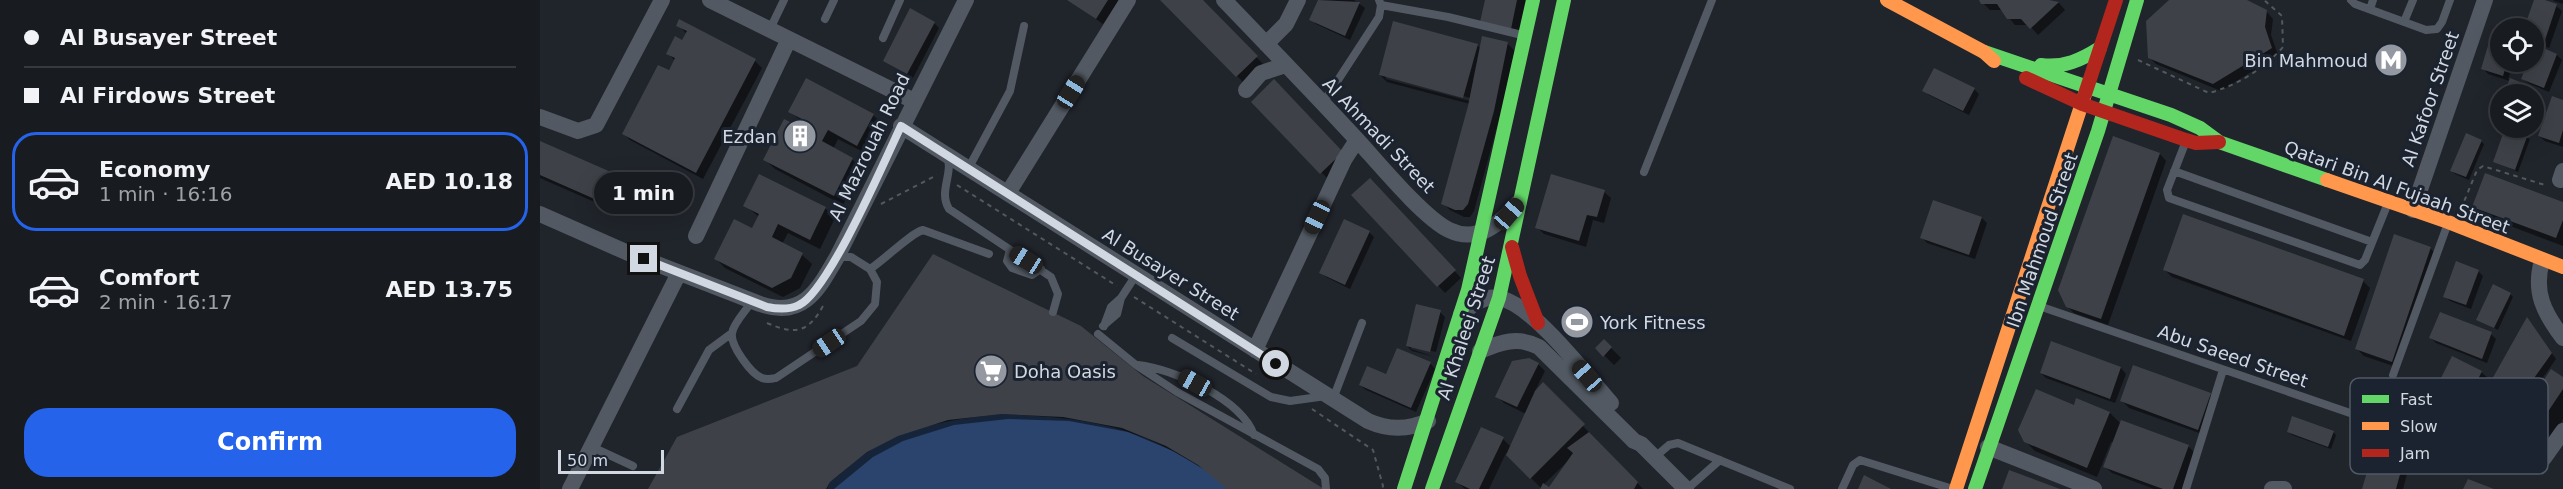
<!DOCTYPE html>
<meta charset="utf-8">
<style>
body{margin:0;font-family:"DejaVu Sans",sans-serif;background:#212429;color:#f1f3f6;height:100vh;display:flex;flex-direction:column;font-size:22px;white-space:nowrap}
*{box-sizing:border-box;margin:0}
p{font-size:20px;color:#9fa1a5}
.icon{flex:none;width:33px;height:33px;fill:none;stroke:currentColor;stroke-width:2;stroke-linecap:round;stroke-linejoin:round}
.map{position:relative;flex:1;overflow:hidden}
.panel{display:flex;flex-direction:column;background:#181b20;width:540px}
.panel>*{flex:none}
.hud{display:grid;align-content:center;height:132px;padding:0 24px;background:#181b20}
.controls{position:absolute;left:1950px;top:18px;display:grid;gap:12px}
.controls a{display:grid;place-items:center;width:54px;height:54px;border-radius:50%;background:#181b20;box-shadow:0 6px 24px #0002,0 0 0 2px #36393e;font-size:30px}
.scale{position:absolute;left:18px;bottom:15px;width:106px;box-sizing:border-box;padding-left:6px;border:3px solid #d2d8e1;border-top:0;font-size:16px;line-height:21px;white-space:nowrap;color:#d2d8e1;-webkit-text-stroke:4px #1b2330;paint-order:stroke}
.end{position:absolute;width:27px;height:27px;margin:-14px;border:8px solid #d2d8e1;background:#111;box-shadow:0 0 0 3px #111}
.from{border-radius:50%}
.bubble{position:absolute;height:42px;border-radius:21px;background:#181b20;box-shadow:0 6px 24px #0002,0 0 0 2px #36393e;font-size:20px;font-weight:700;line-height:42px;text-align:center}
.car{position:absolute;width:18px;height:36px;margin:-18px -9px;border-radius:8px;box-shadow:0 0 4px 2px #0007;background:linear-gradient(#222 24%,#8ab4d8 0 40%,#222 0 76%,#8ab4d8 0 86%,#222 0)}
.hud b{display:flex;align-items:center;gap:21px;height:57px;font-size:22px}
.hud b+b{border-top:2px solid #36393e}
.hud i{width:15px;height:15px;background:#f1f3f6}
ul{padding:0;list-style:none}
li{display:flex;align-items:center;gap:18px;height:99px;margin:0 12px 9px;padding:0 12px;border:3px solid transparent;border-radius:24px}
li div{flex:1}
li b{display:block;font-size:22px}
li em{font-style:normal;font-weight:700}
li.active{border-color:#2563eb}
li>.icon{width:54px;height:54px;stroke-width:1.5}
.button{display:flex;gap:12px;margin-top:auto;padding:12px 24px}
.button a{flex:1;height:69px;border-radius:24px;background:#2563eb;color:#fff;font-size:24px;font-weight:700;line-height:69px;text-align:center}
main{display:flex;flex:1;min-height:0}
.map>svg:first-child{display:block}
.green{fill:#2a446e}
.shadow{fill:#0007;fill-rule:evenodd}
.building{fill:#3e4248}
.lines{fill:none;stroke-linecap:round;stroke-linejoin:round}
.path{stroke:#53585f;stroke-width:2;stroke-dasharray:4.5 4.5;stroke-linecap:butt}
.lane{stroke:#525962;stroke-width:8}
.street{stroke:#525962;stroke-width:16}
.fast{stroke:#63d668;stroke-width:14}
.slow{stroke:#ff974d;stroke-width:14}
.jam{stroke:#b3261e;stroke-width:14}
.route{stroke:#d2d8e1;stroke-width:8}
.labels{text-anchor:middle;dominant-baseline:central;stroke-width:6;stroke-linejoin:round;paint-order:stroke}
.poi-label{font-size:18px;fill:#d2d8e1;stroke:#1b2330;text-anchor:end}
.street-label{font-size:18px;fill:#d2d8e1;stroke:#1b2330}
.key{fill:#1b2330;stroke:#525965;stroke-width:1.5}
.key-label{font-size:16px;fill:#d2d8e1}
</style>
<main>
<section class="panel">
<div class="hud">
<b><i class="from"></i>Al Busayer Street</b>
<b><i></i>Al Firdows Street</b>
</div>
<ul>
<li class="active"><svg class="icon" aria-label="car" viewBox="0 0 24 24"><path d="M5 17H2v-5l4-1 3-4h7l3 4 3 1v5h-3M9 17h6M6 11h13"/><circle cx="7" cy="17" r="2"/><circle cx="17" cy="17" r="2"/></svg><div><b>Economy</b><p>1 min · 16:16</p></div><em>AED 10.18</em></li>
<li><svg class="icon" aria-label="car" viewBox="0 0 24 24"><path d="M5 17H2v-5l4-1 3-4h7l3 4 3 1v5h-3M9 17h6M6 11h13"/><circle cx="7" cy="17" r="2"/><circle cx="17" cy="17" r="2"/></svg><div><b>Comfort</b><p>2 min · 16:17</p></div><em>AED 13.75</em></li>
</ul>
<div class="button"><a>Confirm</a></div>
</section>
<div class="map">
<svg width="2023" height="489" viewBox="0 0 2023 489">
<rect width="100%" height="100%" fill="#20242b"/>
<path class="green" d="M462 414C532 417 586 422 647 459 661 467 678 477 687 489H287L290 482C302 473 314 462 326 453 366 425 416 419 462 414Z"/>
<path class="shadow" d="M529 0H579L563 24Z
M622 0H661L723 64 704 83Z
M780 0H814L825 8 810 40 776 24 771 19Z
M947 0H989L981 38 952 31Z
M1440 0H1503L1519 3 1525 10 1498 35 1489 25H1475L1463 10H1450Z
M1631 0H1703L1726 11 1733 19 1731 35 1738 55 1681 91 1616 64 1609 57Z
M1996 0 2016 6 2022 11 2009 48 1994 42V28H1986Z
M2013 0H2023V4L2014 1Z
M394 23 399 28 373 78 345 60Z
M138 25 215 61 222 68 163 179 90 140 83 133 135 61 128 53 143 42 147 34Z
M1954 31 1960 33V62H1974L1968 79 1990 87 1993 90 1991 94H1965L1970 81 1948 74 1943 68Z
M967 43 977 53 934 211 930 217H924L910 210 903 203 930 104 847 82 840 75 937 45 941 49ZM846 76 931 98 930 101 846 79Z
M1995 46 2017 55 2022 60 2009 92 1988 83 1982 78 1989 62H1994Z
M1434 89 1439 94 1429 115 1389 95 1384 90Z
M2023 101V147L2005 141 1999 136Z
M713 102 809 159 788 179Z
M250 112 333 115 343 124 327 154 298 139 293 149 312 159 322 169 303 205 235 169 225 160 260 129 264 123Z
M1966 128 1990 139 1978 172 1954 161Z
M1941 141 1944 144 1929 180 1915 174 1912 171Z
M0 143 86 181 93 188 82 214 0 178Z
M1620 154 1626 161 1568 325 1534 313 1527 306Z
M220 176 285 208 295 218 280 249 248 233 242 244 262 255 272 264 260 288 243 297 185 268 176 259 213 230 219 217 205 205Z
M836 187 921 278 905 293 814 195Z
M1064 192 1071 198 1064 223 1053 220 1046 247 1004 234 997 227Z
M2023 204V246L1944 216 1934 207Z
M1442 218 1447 223 1435 259 1387 243 1382 237Z
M829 232 834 237 810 289 786 277 781 272Z
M1890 248 1897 255 1859 368 1824 356 1817 349Z
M1625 270 1823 281 1830 288 1811 341 1632 277Z
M1938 271 1943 276 1931 309 1910 301 1905 296Z
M1970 294 1973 297 1958 330 1938 319Z
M900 312 905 317 896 352 871 346V349L895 357 872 351 867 346Z
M1988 320 2016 359 1985 403 1953 380Z
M1951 334 1956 339 1947 363 1896 343 1891 338Z
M1064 341 1081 358 1074 365 1057 348Z
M1512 343 1581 368 1586 374 1575 403 1506 378 1501 373Z
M890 363 895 369 876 412 826 390 820 385Z
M998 364 1005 371 994 393 1003 384 1103 489H1112H1009L1027 462 1003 485 1009 489H1002L966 453 949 489H925L917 482 963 439 971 447 986 414 964 403 957 396Z
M1941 372 1947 377 1924 423 1895 409 1890 404Z
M602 377 782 489H689L665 470 633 451 588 432 529 421 468 419 414 425 363 441 333 457 294 489H110L138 438Z
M2023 379V419L2002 451 1980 450 1968 438Z
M1670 395 1677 402 1665 435 1589 408 1582 401Z
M1537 400 1570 413 1581 424 1648 446 1655 453 1642 489H1614L1572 473 1565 467 1574 443 1571 442 1557 477 1495 451 1485 441 1534 407Z
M1748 432H1793L1796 435 1791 449 1752 435Z
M1832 460 1862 469 1867 474 1863 489H1823Z"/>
<path class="building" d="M527 0H568L556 19Z
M620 0H663L718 56 696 77Z
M778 0 820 2 805 36 769 20Z
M945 0H977L971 29 940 22Z
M1439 0H1509L1519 2 1490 29 1481 19H1467L1457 4H1441Z
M1629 0H1707L1727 10 1725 27 1732 48 1673 84 1608 58 1606 21Z
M1994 0H2005L2017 4 2004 43 1994 40V28H1984Z
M370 8 395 22 367 74 343 61Z
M139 19 216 59 156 173 82 134 118 65 129 70 135 58 126 54 135 36 142 40 147 31 136 26Z
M853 21 938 44 923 98 839 75Z
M1953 29 1960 31V62H1967L1963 76 1941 69Z
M942 36 968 42 954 111 928 204 923 210H915L901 204 928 106Z
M1994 44 2017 54 2004 88 1981 79 1988 62H1994Z
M1394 68 1435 88 1423 111 1382 91Z
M266 78 334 114 317 146 288 130 282 141 313 158 294 196 223 160 244 119 260 127 264 120 248 112Z
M1970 78 1990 86 1987 94H1964Z
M734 79 803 152 780 174 711 102Z
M2012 96 2023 100V130L2019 143 1998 136Z
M1965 128 1988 134 1975 170 1953 162Z
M1926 133 1942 140 1926 177 1910 171Z
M1573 136 1620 153 1561 319 1526 307 1518 290Z
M0 141 87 179 75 208 0 175Z
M1945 173 2023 202V220L2016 238 1932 207Z
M219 174 286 207 270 240 238 224 232 237 263 253 251 278 232 288 174 259 194 219 212 228 219 214 203 206Z
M1011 174 1065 190 1057 217 1047 215 1039 241 995 228Z
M830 178 916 270 897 287 811 195Z
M1393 200 1442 217 1429 255 1380 238Z
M1643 214 1824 279 1804 336 1623 270Z
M804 219 830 231 805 285 779 273Z
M1854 234 1891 247 1852 362 1815 349Z
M393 254 541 326 603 376 784 489H687L658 465 626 446 582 428 523 417 462 414 408 420 358 436 327 452 290 482 286 489H108L137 437 317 366Z
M1916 261 1939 270 1926 305 1903 297Z
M1953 284 1971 293 1954 328 1936 320Z
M876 304 901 310 890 352 866 346Z
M1900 312 1952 332 1942 359 1889 338Z
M1987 317 2012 353 1979 399 1951 381Z
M1064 339 1072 347 1063 357 1055 348Z
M1511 341 1581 367 1570 399 1500 373Z
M857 348 891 362 871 408 819 385 827 366 846 374Z
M1912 356 1942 371 1919 419 1888 404Z
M989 358 999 363 977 407 955 397 972 361Z
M1593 365 1671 393 1658 430 1580 401Z
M2011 369 2023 377V389L1990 439 1977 440 1966 438Z
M1003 382 1045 424 990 479 966 455 995 391Z
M1496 389 1534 405 1536 398 1570 412 1547 468 1484 442 1478 430Z
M1752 416 1794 431 1788 447 1747 432Z
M1581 420 1649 445 1633 489H1623L1563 467Z
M941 427 964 437 939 489H930L915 482Z
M1049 432 1098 482 1094 489H1000L1003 483 1009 487 1033 453 1027 448Z
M1831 458 1862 467 1856 489H1822Z
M1469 470 1520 489H1462Z
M1324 475 1351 489H1318Z
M1928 479 1954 489H1923Z"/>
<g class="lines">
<path class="path" d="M1598 60 1669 93C1696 86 1724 69 1743 47L1742 16 1724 0
M417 185 577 286
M341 204 397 175
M1921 209 1937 170 1943 166 2005 185
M594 297 716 374
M227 323C255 335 268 333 283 306
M772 409 833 450 843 486 842 489"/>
<path class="lane" d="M1811 0 1815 4 1886 30 1897 29 1902 22 1910 0
M841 5 908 17 982 35
M1830 9 1833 0
M285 19 294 0
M1864 22 1873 0
M230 29 244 0
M343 38 360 0
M783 103 839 17 841 5 839 0
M1646 141 1627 190 1629 198 1820 265 1825 260 1848 203
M407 155C414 174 398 191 409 209L511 277 518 294 513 312
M428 169 470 91 484 26
M1634 171 1832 242
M1104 172 1172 0
M470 250 467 261 472 268 492 275 501 269
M330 269C344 260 371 233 383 230L449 254
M212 301C206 311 194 322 192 333 190 345 211 374 222 378 227 380 231 379 236 378L321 321 335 304 337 282 330 269 311 257H297
M1499 306 1877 436
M563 326 577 314 581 298
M564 326 571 307 581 298 596 275
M558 334 596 365 637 392 778 469 785 478 786 489
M632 338 731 397 750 401 786 396
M598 365C634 369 701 399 714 435
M1853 375 1908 223
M793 399 822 323
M137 409 169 350 192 333
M52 447 93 466
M1115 457 1129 445 1138 443 1250 489
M1147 489 1180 460
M1302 489 1313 465 1320 460 1413 489
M1646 489 1683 370"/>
<path class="street" d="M170 0 374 101
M684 0C730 48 776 95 820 143 840 165 884 218 909 230 938 244 961 223 979 202
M726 44 746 24 758 0
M706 90 721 73 746 65
M0 117 38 131 56 125 122 0
M361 126 828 421C848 430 868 430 888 421
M2020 180 2023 171
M468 193 588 0
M1873 210 1945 0
M0 214 86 252 220 304C263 319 278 290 297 257L426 0
M156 236 249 39
M2002 261C1993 292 2004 313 2023 338
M921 314C932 305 943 295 959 298 993 304 1047 376 1071 403
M715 350 804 160 817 140
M940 351C961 342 978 336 999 347L1087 434 1094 441 1101 444 1146 489
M1877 436 1907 435 1974 460 1991 464 2004 458 2023 431
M1448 447 1554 489
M30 489 139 273
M1732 489H1744"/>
<path class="fast" d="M1444 52 1631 115 1660 128 1679 142 1787 180
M1501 65C1524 68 1541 60 1560 48
M864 489 928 290 993 0
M892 489 959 298 1024 0
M1435 489 1558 131 1597 0"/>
<path class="slow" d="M1347 0 1444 52 1454 61
M1787 180 1908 222 2023 267
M1416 489 1545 94"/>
<path class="jam" d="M1486 78 1542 104 1646 140 1656 143 1679 142
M1545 94 1576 0
M972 247 980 276 998 323"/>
</g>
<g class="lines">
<path class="route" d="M104 259 227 307C237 309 249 310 259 305 288 292 345 160 361 126L736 364"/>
</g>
<defs>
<symbol id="metro-disc" viewBox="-11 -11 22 22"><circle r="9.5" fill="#9499a1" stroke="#1b2330"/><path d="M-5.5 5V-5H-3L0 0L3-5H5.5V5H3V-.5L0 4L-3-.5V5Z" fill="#fff"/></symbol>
<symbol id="building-disc" viewBox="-11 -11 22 22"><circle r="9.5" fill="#9499a1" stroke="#1b2330"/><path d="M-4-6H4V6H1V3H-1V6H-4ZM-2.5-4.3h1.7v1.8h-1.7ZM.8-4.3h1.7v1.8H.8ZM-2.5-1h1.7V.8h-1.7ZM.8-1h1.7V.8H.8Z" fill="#fff"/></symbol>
<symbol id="stadium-disc" viewBox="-11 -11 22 22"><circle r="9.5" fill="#9499a1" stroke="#1b2330"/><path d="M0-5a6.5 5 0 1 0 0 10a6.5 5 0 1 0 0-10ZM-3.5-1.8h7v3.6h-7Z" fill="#fff"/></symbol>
<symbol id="supermarket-disc" viewBox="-11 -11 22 22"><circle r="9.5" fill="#9499a1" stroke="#1b2330"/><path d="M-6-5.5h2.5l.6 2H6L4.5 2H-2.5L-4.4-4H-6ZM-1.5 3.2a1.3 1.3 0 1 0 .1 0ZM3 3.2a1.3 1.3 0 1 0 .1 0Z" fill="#fff"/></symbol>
</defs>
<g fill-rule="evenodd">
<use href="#metro-disc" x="1832" y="41" width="38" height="38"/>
<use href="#building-disc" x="241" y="117" width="38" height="38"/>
<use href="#stadium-disc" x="1018" y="303" width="38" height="38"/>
<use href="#supermarket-disc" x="432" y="352" width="38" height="38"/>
</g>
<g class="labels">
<g class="poi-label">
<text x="1828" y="60">Bin Mahmoud</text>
<text x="237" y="136">Ezdan</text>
<text x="1060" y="322" text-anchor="start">York Fitness</text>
<text x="474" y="371" text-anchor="start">Doha Oasis</text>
</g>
<g class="street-label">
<text transform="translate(1890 99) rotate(-71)">Al Kafoor Street</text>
<text transform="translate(839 135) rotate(46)">Al Ahmadi Street</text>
<text transform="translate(329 147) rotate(-64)">Al Mazrouah Road</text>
<text transform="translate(1857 187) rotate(20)">Qatari Bin Al Fujaah Street</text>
<text transform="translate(1502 240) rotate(-71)">Ibn Mahmoud Street</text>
<text transform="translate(631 274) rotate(32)">Al Busayer Street</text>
<text transform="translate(926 328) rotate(-72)">Al Khaleej Street</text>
<text transform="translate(1693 356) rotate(19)">Abu Saeed Street</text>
</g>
</g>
<rect x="1810" y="378" width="198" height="96" rx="9" class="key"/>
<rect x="1822" y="395" width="27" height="8" fill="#63d668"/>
<rect x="1822" y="422" width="27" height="8" fill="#ff974d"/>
<rect x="1822" y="449" width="27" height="8" fill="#b3261e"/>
<g class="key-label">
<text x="1860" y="405">Fast</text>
<text x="1860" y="432">Slow</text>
<text x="1860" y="459">Jam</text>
</g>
</svg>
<div class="controls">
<a><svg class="icon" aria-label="locate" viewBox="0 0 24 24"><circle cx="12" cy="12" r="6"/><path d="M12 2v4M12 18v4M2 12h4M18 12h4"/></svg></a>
<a><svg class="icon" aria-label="layers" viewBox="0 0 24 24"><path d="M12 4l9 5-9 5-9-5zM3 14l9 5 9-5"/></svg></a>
</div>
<div class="scale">50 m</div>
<i class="end from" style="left:736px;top:364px"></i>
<i class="end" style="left:104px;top:259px"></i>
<div class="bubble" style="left:54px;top:172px;width:99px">1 min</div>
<i class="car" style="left:531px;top:92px;rotate:32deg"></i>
<i class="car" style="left:969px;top:214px;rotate:41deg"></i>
<i class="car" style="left:777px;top:217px;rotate:205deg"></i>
<i class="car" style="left:486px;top:260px;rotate:302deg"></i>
<i class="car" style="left:289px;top:343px;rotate:236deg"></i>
<i class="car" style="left:1047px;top:376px;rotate:319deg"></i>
<i class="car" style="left:655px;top:383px;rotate:299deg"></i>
</div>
</main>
